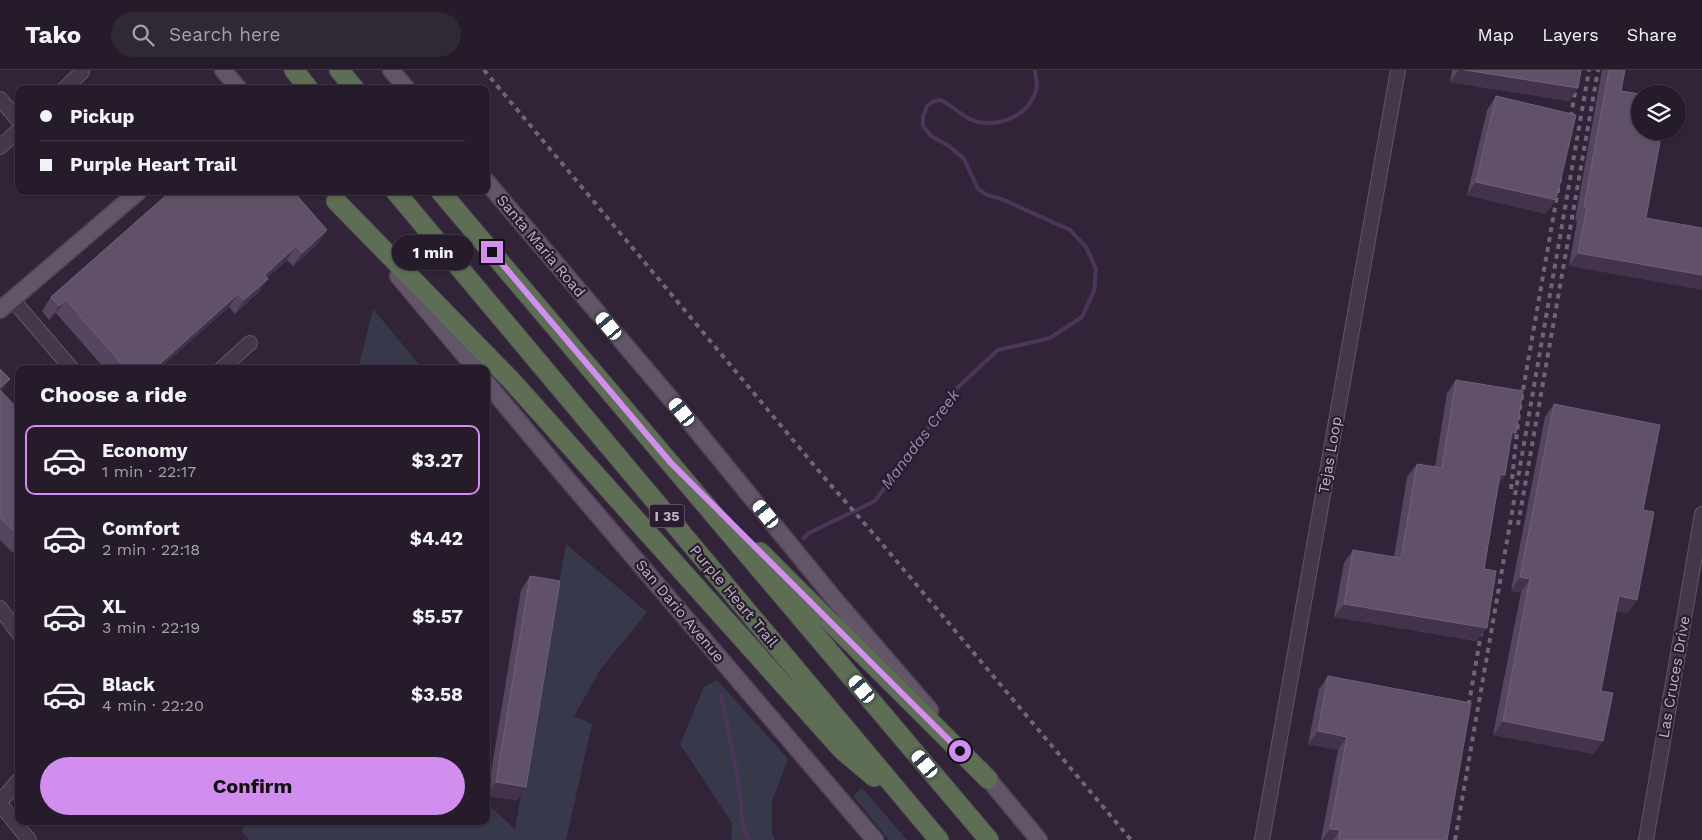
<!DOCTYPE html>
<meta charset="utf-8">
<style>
body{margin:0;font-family:"Work Sans",sans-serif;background:#312836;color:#f1f3f6;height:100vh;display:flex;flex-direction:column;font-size:19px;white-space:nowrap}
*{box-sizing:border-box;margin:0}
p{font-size:16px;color:#a3a1a8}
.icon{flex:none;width:28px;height:28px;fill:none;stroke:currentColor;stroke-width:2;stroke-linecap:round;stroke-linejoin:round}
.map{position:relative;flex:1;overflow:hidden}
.details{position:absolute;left:15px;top:295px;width:475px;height:460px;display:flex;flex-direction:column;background:#251b2a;border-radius:10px;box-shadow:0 1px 4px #0004,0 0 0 1px #423947}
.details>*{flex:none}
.hud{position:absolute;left:15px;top:15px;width:475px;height:110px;border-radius:10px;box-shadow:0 1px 4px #0004,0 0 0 1px #423947;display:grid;align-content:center;height:110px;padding:0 25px;background:#251b2a}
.buttons{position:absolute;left:1631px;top:15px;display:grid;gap:10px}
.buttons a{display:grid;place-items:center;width:55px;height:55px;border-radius:50%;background:#251b2a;box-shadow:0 1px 4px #0004,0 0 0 1px #423947;font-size:25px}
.end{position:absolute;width:22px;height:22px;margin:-11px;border:6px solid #d18eee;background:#111;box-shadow:0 0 0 2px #111}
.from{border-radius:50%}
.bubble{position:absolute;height:35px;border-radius:18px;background:#251b2a;box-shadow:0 1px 4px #0004,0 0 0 1px #423947;font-size:16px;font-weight:700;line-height:35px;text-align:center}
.car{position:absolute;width:15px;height:30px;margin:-15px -8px;border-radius:6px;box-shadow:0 0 4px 1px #0007;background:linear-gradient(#fff 24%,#345 0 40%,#fff 0 76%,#345 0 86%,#fff 0)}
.hud b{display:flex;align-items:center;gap:18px;height:48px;font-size:19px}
.hud b+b{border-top:1px solid #423947}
.hud i{width:12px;height:12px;background:#f1f3f6}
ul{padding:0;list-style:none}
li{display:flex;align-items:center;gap:15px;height:70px;margin:0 10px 8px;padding:0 15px;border:2px solid transparent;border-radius:10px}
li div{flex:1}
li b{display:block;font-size:19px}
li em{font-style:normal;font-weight:700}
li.on{border-color:#d18eee}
li>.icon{width:45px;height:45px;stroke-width:1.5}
h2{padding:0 25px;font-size:22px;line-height:60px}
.action{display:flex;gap:10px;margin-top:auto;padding:10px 25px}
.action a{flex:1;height:58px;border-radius:30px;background:#d18eee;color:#111;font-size:20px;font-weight:700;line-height:58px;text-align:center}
header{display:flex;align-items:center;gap:30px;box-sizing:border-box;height:70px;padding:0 25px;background:#251b2a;border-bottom:1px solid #423947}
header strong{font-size:24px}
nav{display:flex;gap:28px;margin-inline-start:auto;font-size:18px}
.search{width:350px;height:45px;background:#312836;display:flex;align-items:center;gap:12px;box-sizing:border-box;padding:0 18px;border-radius:28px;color:#a3a1a8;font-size:19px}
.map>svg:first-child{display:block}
.green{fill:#37394b}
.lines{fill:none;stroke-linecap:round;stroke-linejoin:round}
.stream{stroke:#4d355a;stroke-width:4}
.minor-casing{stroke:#615567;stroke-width:16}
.major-casing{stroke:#4c4052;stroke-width:19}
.highway-casing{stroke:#4b3f51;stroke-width:21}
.minor{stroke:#433749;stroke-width:14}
.major{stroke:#625569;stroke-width:16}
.highway{stroke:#5d6e55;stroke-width:19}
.rail{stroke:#716378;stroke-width:4;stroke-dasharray:5 5;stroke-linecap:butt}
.wall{fill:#55455e}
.shaded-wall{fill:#42334a}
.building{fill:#605169;stroke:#6f6077}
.route{stroke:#d18eee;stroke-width:6}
.labels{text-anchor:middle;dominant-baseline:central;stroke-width:4.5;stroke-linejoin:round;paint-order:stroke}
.shield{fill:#281d2e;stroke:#928598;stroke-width:1}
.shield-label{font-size:14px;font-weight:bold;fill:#bfb2c5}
.street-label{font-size:15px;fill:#bfb2c5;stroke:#281d2e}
.water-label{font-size:16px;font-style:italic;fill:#a084af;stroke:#281d2e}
</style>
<header>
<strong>Tako</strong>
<div class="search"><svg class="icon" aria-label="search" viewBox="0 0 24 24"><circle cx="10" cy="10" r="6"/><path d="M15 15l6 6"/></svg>Search here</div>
<nav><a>Map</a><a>Layers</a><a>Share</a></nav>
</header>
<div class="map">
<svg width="1702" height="770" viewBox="0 0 1702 770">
<rect width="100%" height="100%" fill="#312438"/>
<path class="green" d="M373 239 423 299H358Z
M566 474 647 542 600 600 574 646 592 654 566 770H250L242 762 245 751H486V733L515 759Z
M717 610 788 689 772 731V763L775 770H731L732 753 680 674 704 617Z
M862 718 907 770H889L853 726Z"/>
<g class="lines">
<path class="stream" d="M804 468 809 463 875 431 956 319 998 280 1050 268 1082 247 1094 221 1096 199 1086 177 1070 160 1004 130 987 125 978 119 964 89 949 76 931 66 923 56V47L927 36 934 31 941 30C951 35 960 44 970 49 995 61 1034 45 1037 15 1037 11 1035 5 1035 0
M721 624 735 695 741 730 742 752 747 767 750 770"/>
<defs>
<path id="minor" d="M64 19 82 2 80 0
M0 29 19 51
M0 77 19 60
M12 229 72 299
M221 299 250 273
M0 538 19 564
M0 732 19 710
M0 734 29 770
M1262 770 1398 0
M1646 770 1702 444"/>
<path id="major" d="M223 0 239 19
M391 0 407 19
M486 111 670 328 837 532 930 640
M398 206 476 299
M0 240 139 121
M486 312 561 402 875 770
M980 699 1039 770"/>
<path id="highway" d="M294 0 309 19
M339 0 355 19
M395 121 939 770
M440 121 989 770
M336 131 511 310 842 680 874 707
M760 482 988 709"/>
</defs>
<use href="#minor" class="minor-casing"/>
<use href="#major" class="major-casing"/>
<use href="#highway" class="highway-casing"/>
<use href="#minor" class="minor"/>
<use href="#major" class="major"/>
<use href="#highway" class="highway"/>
<path class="rail" d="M484 0 823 406 878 469 1131 770
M1569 57 1579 0
M1511 419 1519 343 1561 103
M1518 455 1598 0
M1467 645 1483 552
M1455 770 1589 0"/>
</g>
<path class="wall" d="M1452 0H1581L1578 18 1569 31 1450 12Z
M1602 0H1625L1621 21 1640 61H1662L1646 148 1569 196 1577 151 1575 150Z
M1496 26 1546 144 1467 125 1487 40Z
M171 121 318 174 293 196 287 190 267 208 259 222 235 244 229 237 159 299H105L56 243 49 250 42 241 51 227Z
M0 299 10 309 1 321 19 340V483L16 479 13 483 0 470Z
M1456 310 1516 363 1511 370 1505 405 1499 414 1484 499 1477 571 1334 547 1344 493 1353 480 1394 487 1407 407 1417 394 1435 397 1447 323Z
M1554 334 1643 440 1637 530 1628 543 1616 541 1601 621 1594 684 1493 665 1521 522 1511 521 1545 347Z
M530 506 526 717 517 730 487 726 521 520Z
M1328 606 1447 770H1321L1338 680 1308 674 1319 619Z"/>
<path class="shaded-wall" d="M1459 0H1465L1578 18 1569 31 1450 12Z
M1476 112 1556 130 1546 144 1467 125Z
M327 160 318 174 293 196 302 183Z
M296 176 287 190 255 218 265 205Z
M1578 183 1702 205V220L1569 196Z
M268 209 259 222 235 244 244 230Z
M238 224 229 237 159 299H154Z
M66 230 56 243 49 250 59 236Z
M10 309 0 323V318Z
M1512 362 1516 363 1507 376Z
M1500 404 1505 405 1496 418Z
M1520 507 1530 509 1521 522 1511 521Z
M1619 526 1637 530 1628 543 1610 540Z
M1344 534 1487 558 1477 571 1334 547Z
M1503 651 1603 671 1594 684 1493 665Z
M1318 661 1347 667 1338 680 1308 674Z
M496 712 526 717 517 730 487 726Z
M1330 759 1340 760 1333 770H1322Z"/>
<path class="building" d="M1465 0H1581L1578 18Z
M1609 0H1625L1621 21 1640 24V61H1662L1646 148 1702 158V205L1578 183 1587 138 1584 137Z
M1496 26 1576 45 1556 130 1476 112Z
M171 121H293L327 160 302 183 296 176 265 205 268 209 244 230 238 224 154 299H126L66 230 59 236 51 227Z
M0 299 10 309 0 318Z
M1456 310 1523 321 1516 363 1512 362 1505 405 1500 404 1484 499 1496 501 1487 558 1344 534 1353 480 1401 488 1417 394 1442 398Z
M0 320 19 340V466L0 447Z
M1554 334 1660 355 1643 440 1654 442 1637 530 1619 526 1601 621 1613 623 1603 671 1503 651 1530 509 1520 507Z
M530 506 560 511 526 717 496 712Z
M1328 606 1471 633 1447 770H1339L1340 760 1330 759 1347 667 1318 661Z"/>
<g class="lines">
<path class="route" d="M492 182 671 393 960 681"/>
</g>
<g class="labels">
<rect class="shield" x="649.5" y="434.5" width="35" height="23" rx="4"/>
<g class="shield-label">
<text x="667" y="446">I 35</text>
</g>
<g class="street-label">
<text transform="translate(541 176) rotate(50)">Santa Maria Road</text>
<text transform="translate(1330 385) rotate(-80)">Tejas Loop</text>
<text transform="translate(734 526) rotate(50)">Purple Heart Trail</text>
<text transform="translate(680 541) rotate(50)">San Dario Avenue</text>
<text transform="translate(1674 607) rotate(-80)">Las Cruces Drive</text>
</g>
<g class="water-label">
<text transform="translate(920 369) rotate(-53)">Manadas Creek</text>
</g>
</g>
</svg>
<div class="buttons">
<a><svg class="icon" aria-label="layers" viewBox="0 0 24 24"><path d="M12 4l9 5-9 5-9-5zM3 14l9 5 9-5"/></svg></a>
</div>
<i class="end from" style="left:960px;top:681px"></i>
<i class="end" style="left:492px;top:182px"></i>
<div class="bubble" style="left:392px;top:165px;width:82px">1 min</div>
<i class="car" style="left:609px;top:256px;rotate:320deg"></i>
<i class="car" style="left:682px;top:342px;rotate:321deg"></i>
<i class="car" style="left:766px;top:444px;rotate:321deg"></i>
<i class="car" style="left:862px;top:619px;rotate:320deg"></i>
<i class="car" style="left:925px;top:694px;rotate:320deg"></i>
<div class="hud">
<b><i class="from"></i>Pickup</b>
<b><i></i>Purple Heart Trail</b>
</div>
<section class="details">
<h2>Choose a ride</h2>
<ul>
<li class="on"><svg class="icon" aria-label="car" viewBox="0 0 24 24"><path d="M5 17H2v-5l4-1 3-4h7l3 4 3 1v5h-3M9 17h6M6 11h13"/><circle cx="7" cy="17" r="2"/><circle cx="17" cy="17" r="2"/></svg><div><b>Economy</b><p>1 min · 22:17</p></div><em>$3.27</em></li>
<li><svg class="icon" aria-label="car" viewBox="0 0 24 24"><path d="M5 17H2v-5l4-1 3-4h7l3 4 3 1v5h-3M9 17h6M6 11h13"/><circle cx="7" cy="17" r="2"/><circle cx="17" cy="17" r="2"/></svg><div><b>Comfort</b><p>2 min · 22:18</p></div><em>$4.42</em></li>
<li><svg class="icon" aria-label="car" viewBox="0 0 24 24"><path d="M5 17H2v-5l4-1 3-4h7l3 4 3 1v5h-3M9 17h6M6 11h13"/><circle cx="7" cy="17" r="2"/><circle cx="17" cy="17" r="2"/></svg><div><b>XL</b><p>3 min · 22:19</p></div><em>$5.57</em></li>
<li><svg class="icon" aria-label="car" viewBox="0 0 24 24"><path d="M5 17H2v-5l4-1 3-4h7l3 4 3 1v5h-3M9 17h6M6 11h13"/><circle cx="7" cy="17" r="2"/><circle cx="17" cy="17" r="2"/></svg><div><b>Black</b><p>4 min · 22:20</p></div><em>$3.58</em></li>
</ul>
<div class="action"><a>Confirm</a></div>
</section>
</div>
